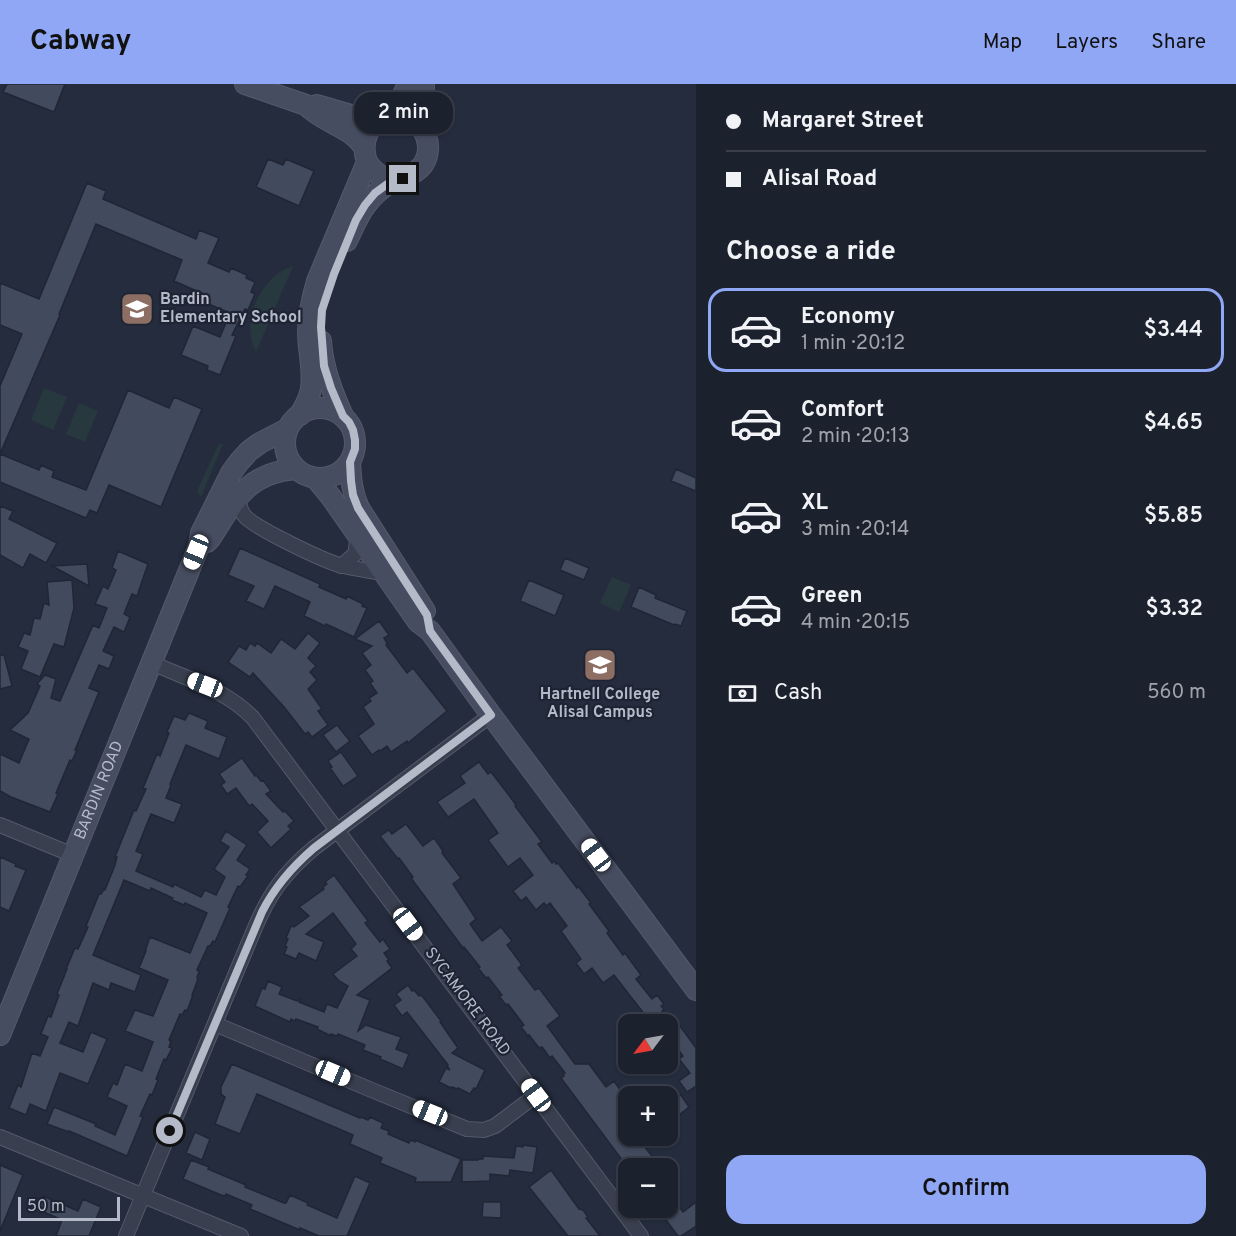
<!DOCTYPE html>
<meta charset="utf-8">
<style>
body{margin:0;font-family:Overpass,sans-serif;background:#292e3a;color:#f1f3f6;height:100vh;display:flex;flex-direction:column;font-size:22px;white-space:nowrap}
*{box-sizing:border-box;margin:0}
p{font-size:20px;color:#a0a3aa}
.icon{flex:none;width:33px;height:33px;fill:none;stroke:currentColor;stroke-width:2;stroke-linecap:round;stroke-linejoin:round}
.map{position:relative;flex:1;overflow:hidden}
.sheet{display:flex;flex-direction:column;background:#1c212e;width:540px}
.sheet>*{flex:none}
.banner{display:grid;align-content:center;height:132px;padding:0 30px;background:#1c212e}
.needle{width:39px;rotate:238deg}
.controls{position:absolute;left:618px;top:930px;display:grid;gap:12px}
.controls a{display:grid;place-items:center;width:60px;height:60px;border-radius:12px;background:#1c212e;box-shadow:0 2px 4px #0004,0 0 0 2px #3a3e4a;font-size:30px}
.scale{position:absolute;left:18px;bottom:15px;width:102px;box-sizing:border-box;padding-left:6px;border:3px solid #b5bac9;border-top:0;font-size:16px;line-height:21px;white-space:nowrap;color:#b5bac9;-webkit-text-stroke:4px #1e2433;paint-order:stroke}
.end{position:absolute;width:27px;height:27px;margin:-14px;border:8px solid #b5bac9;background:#111;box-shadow:0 0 0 3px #111}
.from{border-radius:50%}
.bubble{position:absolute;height:42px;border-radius:18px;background:#1c212e;box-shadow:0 2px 4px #0004,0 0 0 2px #3a3e4a;font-size:20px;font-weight:600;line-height:42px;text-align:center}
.car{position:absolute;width:18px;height:36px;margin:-18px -9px;border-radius:8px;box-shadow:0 0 4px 2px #0007;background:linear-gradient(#fff 24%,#345 0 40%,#fff 0 76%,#345 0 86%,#fff 0)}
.banner b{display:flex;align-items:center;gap:21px;height:57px;font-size:22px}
.banner b+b{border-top:2px solid #3a3e4a}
.banner i{width:15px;height:15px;background:#f1f3f6}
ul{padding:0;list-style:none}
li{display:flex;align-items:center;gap:18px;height:84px;margin:0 12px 9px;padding:0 18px;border:3px solid transparent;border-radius:18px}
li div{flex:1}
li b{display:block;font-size:22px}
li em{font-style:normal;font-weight:600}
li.selected{border-color:#8fa7f4}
li>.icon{width:54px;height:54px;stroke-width:1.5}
h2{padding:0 30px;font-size:27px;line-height:72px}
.pay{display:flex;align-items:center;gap:15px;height:66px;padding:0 30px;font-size:22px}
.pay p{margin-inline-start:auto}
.primary-button{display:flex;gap:12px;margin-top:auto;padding:12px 30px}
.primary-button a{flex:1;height:69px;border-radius:18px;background:#8fa7f4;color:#111;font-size:24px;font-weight:600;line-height:69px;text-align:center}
header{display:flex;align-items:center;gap:36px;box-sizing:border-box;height:84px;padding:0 30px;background:#8fa7f4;color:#111}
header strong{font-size:28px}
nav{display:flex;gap:33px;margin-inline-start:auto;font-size:21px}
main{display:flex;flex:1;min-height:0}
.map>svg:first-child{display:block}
.green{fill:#27393f}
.building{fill:#424a5d;stroke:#202635;stroke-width:1.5}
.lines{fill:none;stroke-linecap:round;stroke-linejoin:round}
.street-casing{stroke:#545a69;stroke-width:16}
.secondary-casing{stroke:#545a69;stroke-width:22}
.street{stroke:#393f4e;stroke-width:14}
.secondary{stroke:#474d61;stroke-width:20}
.route{stroke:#b5bac9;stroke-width:8}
.labels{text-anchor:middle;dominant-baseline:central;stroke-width:4.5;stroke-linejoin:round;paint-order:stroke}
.poi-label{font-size:16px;font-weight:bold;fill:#b5bac9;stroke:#1e2433;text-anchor:start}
.street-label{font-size:16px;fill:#b5bac9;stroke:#1e2433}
</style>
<header>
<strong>Cabway</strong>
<nav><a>Map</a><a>Layers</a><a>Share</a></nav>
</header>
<main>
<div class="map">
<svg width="696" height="1152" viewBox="0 0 696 1152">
<rect width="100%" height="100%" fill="#252c3e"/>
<path class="green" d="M293 182 256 268C242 242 255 209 276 191 280 187 287 185 293 182Z
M44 304 67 313 53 346 31 336Z
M79 319 98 327 85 358 66 350Z
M220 360H223L201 413 197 407 217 363Z
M612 493 631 501 619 528 600 519Z"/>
<path class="building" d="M7 0H65L54 28 3 8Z
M268 75 283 81 286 75 314 87 299 122 256 103Z
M87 99 106 107 103 115 196 155 199 146 219 154 208 179 229 188 231 184 247 191 246 194 255 198 251 208 255 210 248 226 245 225 232 251 236 252 220 291 207 286 208 282 181 271 193 242 220 253 230 229 206 219 208 212 174 197 182 176 96 140 59 230 60 231 0 370 39 386 41 381 54 387 52 393 86 406 128 306 169 324 174 313 202 325 161 423 109 401 97 429 90 426 86 434 0 398V302L22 250 0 241V199L39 215Z
M676 385 696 394V407L671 397Z
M0 422 13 427 9 435 57 459 46 479 30 470 23 484 0 471Z
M240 464 320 500 319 503 346 515 347 512 363 520 362 522 367 524 354 553 326 540 325 542 304 532 310 518 275 502 264 525 246 517 254 502 228 491Z
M118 467 148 480 137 512 132 510 124 530 130 533 124 548 114 543 103 567 114 572 109 585 99 581 89 604 99 608 75 666H77L72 677 70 676 56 709 58 710 50 728 11 713 0 707V670L19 679 29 655 10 646 28 629 40 602 37 600 45 591 56 595 51 614 60 617 93 541 99 544 107 524 95 520 103 502 108 505 116 486 112 484Z
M565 474 589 484 584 496 560 486Z
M87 480 89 502 52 482Z
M72 496 74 524 64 563 54 560 40 593 21 585 28 567 18 563 24 549 30 551 34 534 40 535 44 519 49 521 47 498Z
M529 496 564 511 555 532 520 517Z
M639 503 656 511 655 514 687 527 681 542 675 540 674 541 631 523Z
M379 537 389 551 384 554 387 559 386 561 407 589 413 584 447 627 408 659 407 657 391 668 387 662 380 667 379 666 372 671 358 652 374 640 363 623 371 617 369 614 377 609 370 599 373 597 365 586 371 581 362 569 372 562 355 555Z
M308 549 320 559 308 574 316 582 310 588 317 596 308 605 322 625 318 627 328 641 312 653 308 648 305 650 284 623 253 589 250 593 228 578 239 562 246 566 250 559 255 562 257 559 271 569 281 555 295 565Z
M0 571H4L12 602 0 605Z
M189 629 208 637 205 644 227 653 219 675 186 661 170 700 171 701 166 714 182 720 174 739 151 730 136 767 143 770 136 787 173 803 174 800 201 813 205 806 216 811 225 793 214 785 229 763 220 757 226 747 247 761 237 776 250 785 246 791 248 792 240 803 238 802 228 823 230 824 215 858 213 857 210 862H208L197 886 199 887 197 894 198 895 192 911H193L187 927 185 926 182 931 180 930 169 956 171 957 169 963 172 964 166 976 164 975 156 995 158 996 152 1011 150 1010 140 1032 143 1033 127 1072 69 1047V1048L47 1040 54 1023 96 1040 95 1042 115 1051 127 1022 107 1013 113 999 117 1001 125 980 142 987 153 958 125 947 135 926 153 932 168 896 139 884 146 867H145L150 853 190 869 207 829 185 819 184 821 172 816 173 814 151 804 150 807 124 796 93 871 141 891 135 908 111 899 109 906 93 899 78 942 69 938 60 959 83 968 91 948 107 955 88 1000 60 989 46 1027 30 1020 26 1031 9 1024 18 1001 21 1003 32 969 40 972 48 953 41 950 48 932 51 933 59 911 57 910 67 885H66L75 864 78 865 88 843 86 842 99 810H101L104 805 105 806 115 781 117 773H115L123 753 134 726 136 727 146 705 143 704 157 670 160 672 169 649 167 648 174 632 185 636Z
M337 641 350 657 336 668 323 651Z
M341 668 358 692 343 702 330 684 332 683 328 677Z
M242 674 255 692 256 691 261 697 263 696 271 707 266 710 283 728 285 727 294 737 288 742 291 745 271 764 257 748 268 737 252 720 249 722 236 704 227 710 221 701 225 698 219 690Z
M479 678 488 690 491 688 508 710 516 721 515 722 542 758 538 760 552 779 554 777 556 780 558 779 577 804 578 802 591 819 589 820 609 847 607 849 623 871 625 869 641 891 636 895 652 915 657 911 664 920 661 922 664 925 662 927 676 945 680 942 696 964V1002L687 1008 679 997 690 989 679 975 683 972 668 952V940H652L614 891 603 899 592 884 584 890 576 879 581 875 561 847 567 842 550 819 546 822 544 819 536 826 526 813 521 817 513 807 533 791 520 774 508 783 488 756 498 749 474 715 448 733 437 718 465 699 460 692Z
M406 740 423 762 434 754 443 767 442 769 461 794 453 800 476 835 470 840 482 857 501 843 512 857 507 861 522 881 518 884 535 906 539 904 560 932 547 942 575 980H589L606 1003 614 997 628 1017V1052H650L641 1058 661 1084H628L561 994 564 992 563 990 565 989 552 972 550 974 542 963 539 964 529 951 528 952 521 943 524 941 508 920 506 921 499 912 502 911 488 893 486 894 478 884 480 883 464 863 463 864 411 794 413 793 399 774 398 775 380 752 389 746 392 750Z
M0 773 16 780 15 782 26 786 9 827 0 823Z
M334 791 368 837 365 839 380 858 383 855 390 865 384 869 389 876 387 877 392 884 357 911 370 916 358 947 366 941 401 953 396 965 409 970 403 985 380 975 381 973 363 966 365 961 338 950 337 952 331 950V952L317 945 318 943 296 935 295 937 291 935 290 938 255 922 262 904 265 905 268 897 282 903 279 910 297 917 301 914 299 918 324 928 327 920 337 924 348 902 339 897 333 890 357 872 351 865 356 860 333 829 306 850 324 858 316 877 299 869 296 875 284 870 287 863 285 862 288 855 286 854 291 842 294 843 309 832 299 823 324 805 323 803 327 800 325 798Z
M408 901 412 907 414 906 419 912 421 911 423 913 441 937 440 938 458 964 452 969 485 986 476 1005 474 1004 470 1010 458 1004 457 1005 452 1003 451 1004 439 998 446 984 450 986 447 982 448 981 407 928 402 932 394 921 401 916 396 910Z
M232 980 360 1034 361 1033 368 1036 370 1033 383 1039 381 1044 389 1047 388 1050 409 1059 410 1056 415 1058V1056L461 1075 451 1098H415L416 1094 380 1079 382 1074 350 1060 353 1051 257 1010 240 1050 215 1040 225 1013 221 1010V1003Z
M681 1011 689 1023 674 1035 668 1026V1020Z
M195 1048 210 1055 202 1076 186 1069Z
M523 1061 537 1063 533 1089 510 1086 509 1092 490 1090V1097L462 1098V1076H478V1075H483V1072L514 1074 516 1062 523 1063Z
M191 1076 209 1083 208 1085 246 1101 245 1103 284 1119H286L290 1111 308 1119 307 1121 337 1134 355 1092 370 1099 347 1152H319L300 1144V1146L250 1125 252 1121 226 1110 225 1112 221 1111 183 1095Z
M0 1081 23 1091 0 1147Z
M551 1086 579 1125 583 1126 588 1133 586 1134 600 1152H568L529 1103Z
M668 1108 683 1128 696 1118V1142L681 1152H678L657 1124H668Z
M43 1112 78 1127 83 1115 101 1123 89 1152H56L62 1136 37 1125Z
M483 1118H501V1134L482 1133Z"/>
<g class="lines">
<defs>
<path id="street" d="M237 413C239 419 240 426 244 431 252 443 326 478 343 482 356 485 370 487 384 489
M341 482 355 470 358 452
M152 579C187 595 225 605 253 634L641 1152
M0 741 73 771
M215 940 374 1007 467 1045 484 1046 495 1042 536 1011
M0 1053 241 1152
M126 1152 254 846C269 810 284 789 314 764L491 631"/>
<g id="secondary">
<path d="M245 0 306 21C323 39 350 42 364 63"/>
<path d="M317 21 375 38"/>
<path d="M392 30 401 15 408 0"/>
<path d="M423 45 424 0"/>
<path d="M347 157C360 128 366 114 394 96"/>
<path d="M321 257C323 284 332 307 343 332"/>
<circle cx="320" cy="359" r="35"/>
<path d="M300 331C304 324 308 317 310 309 315 292 308 267 308 248 308 230 312 214 317 197L367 78C360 58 369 35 390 30 417 25 437 57 424 79 421 85 415 88 410 91 392 101 377 93 367 78"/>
<path d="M350 378C351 395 352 409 359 424L425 527"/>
<path d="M317 396 331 413 418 538 430 547 491 631 696 906"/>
<path d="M207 458 210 455C234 418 246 389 296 385"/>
<path id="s1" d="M0 951 199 462 201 449 231 389 239 378 249 367 260 359 287 345"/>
</g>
</defs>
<use href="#street" class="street-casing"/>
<use href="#secondary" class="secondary-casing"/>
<use href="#street" class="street"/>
<use href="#secondary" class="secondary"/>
</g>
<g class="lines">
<path class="route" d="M170 1047 262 828C275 802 292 783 314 764L491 631 430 547 427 531 358 424 353 411 351 397 350 378 355 365V356L353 346 349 338 343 332 331 304 324 282 321 243 322 226 334 190 356 136 365 121 375 109 386 101 394 96 403 95"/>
</g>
<defs>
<symbol id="school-square" viewBox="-11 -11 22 22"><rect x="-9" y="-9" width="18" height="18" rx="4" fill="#8d6e63" stroke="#1e2433"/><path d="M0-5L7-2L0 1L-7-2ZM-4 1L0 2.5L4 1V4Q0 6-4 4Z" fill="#fff"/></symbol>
<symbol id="university-square" viewBox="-11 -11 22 22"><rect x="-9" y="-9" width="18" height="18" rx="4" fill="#8d6e63" stroke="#1e2433"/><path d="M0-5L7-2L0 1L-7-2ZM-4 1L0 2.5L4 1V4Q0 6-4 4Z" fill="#fff"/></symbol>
</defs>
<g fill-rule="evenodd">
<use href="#school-square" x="118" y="206" width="38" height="38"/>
<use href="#university-square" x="581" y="562" width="38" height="38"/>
</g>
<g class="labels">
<g class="poi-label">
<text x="160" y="216">Bardin<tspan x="160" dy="18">Elementary School</tspan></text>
<text x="600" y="611" text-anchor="middle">Hartnell College<tspan x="600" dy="18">Alisal Campus</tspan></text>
</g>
<g class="street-label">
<text stroke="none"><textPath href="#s1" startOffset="264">BARDIN ROAD</textPath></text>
<text transform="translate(467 918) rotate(53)">SYCAMORE ROAD</text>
</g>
</g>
</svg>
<div class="controls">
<a><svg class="needle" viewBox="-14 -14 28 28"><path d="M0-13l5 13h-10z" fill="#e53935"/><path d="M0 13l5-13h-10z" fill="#a0a3aa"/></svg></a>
<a>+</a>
<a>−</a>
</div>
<div class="scale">50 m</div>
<i class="end from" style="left:170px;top:1047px"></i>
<i class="end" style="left:403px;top:95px"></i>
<div class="bubble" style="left:354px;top:8px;width:99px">2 min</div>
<i class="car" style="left:196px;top:468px;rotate:202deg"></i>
<i class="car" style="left:205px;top:601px;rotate:291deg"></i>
<i class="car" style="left:596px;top:771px;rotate:323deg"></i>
<i class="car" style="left:408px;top:840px;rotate:143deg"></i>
<i class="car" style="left:333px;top:989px;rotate:113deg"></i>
<i class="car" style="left:536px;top:1011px;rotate:323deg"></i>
<i class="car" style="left:430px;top:1029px;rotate:292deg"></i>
</div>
<section class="sheet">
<div class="banner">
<b><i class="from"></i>Margaret Street</b>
<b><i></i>Alisal Road</b>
</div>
<h2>Choose a ride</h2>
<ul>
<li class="selected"><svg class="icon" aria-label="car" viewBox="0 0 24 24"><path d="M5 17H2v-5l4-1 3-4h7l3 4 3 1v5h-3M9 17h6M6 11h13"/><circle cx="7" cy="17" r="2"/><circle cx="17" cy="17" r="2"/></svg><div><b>Economy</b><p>1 min · 20:12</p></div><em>$3.44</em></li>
<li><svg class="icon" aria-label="car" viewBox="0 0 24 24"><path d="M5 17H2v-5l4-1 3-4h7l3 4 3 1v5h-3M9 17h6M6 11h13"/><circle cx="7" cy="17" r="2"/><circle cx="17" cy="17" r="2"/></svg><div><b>Comfort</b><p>2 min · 20:13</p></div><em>$4.65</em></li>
<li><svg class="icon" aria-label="car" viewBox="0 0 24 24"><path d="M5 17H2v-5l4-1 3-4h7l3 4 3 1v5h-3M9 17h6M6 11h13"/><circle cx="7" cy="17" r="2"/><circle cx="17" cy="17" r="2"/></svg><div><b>XL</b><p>3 min · 20:14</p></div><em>$5.85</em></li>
<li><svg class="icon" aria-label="car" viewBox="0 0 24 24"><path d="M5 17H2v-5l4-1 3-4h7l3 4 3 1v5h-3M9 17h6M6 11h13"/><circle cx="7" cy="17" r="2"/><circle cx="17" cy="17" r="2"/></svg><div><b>Green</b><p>4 min · 20:15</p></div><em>$3.32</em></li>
</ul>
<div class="pay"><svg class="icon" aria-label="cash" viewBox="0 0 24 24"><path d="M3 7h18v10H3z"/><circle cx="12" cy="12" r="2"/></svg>Cash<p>560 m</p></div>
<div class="primary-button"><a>Confirm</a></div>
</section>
</main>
